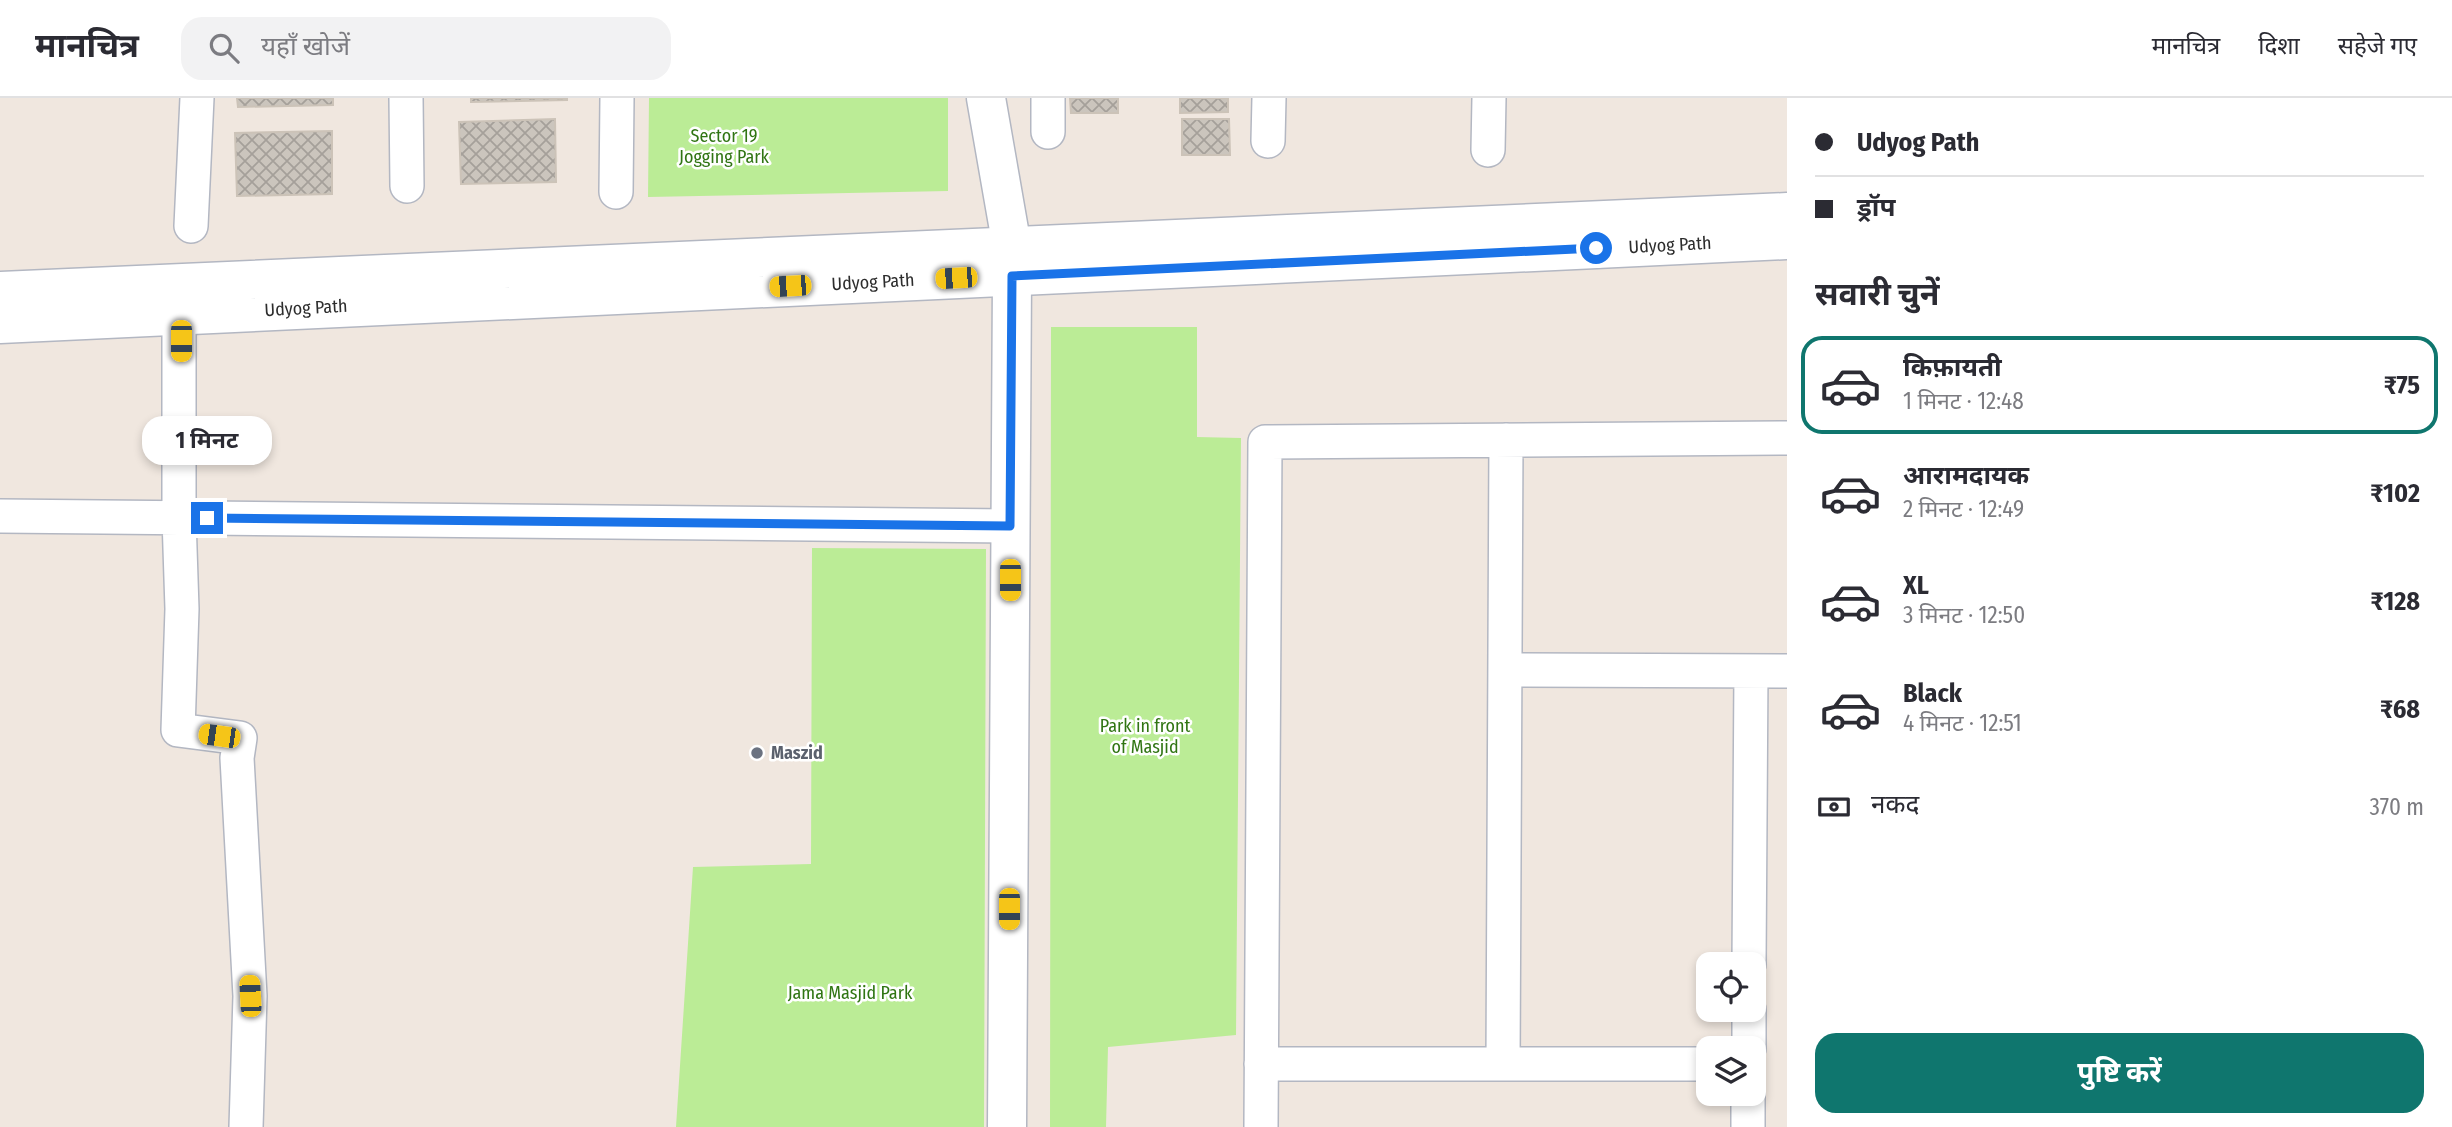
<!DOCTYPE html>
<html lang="hi">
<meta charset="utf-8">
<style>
body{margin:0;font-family:"Fira Sans Condensed","Noto Sans Devanagari",sans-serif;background:#f2f2f3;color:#2b2b33;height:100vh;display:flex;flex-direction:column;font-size:26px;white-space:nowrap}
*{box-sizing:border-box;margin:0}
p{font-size:23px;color:#7c7c81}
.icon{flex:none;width:38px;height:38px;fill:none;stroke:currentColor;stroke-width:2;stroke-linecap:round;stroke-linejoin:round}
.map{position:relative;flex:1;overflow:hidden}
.drawer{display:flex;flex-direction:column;background:#fff;width:665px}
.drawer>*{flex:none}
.banner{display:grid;align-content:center;height:154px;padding:0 28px;background:#fff}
.tools{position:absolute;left:1696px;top:854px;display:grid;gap:14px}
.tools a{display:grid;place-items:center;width:70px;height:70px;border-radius:14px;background:#fff;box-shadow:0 4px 10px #0003;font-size:35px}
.end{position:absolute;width:32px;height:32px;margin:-16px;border:9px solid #1a73e8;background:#fff;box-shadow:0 0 0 4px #fff}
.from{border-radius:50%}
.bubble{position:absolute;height:49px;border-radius:21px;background:#fff;box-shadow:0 4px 10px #0003;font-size:23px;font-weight:700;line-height:49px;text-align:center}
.car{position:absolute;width:21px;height:42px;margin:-21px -10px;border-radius:9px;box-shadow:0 0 5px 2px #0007;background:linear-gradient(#f5c518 24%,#345 0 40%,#f5c518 0 76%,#345 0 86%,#f5c518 0)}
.banner b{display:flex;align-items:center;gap:24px;height:66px;font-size:26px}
.banner b+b{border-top:2px solid #e1e1e2}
.banner i{width:18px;height:18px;background:#2b2b33}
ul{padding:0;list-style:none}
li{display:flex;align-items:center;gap:21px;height:98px;margin:0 14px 10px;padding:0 14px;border:4px solid transparent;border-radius:21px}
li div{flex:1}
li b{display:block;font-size:26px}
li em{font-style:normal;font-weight:700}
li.selected{border-color:#0f766e}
li>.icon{width:63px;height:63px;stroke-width:1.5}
h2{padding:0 28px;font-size:32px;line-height:84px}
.pay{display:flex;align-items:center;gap:18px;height:77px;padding:0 28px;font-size:26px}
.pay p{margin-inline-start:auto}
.cta{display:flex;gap:14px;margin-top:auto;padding:14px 28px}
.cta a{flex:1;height:80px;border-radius:21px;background:#0f766e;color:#fff;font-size:28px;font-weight:700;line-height:80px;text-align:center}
header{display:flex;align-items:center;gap:42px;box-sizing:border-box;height:98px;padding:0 35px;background:#fff;border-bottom:2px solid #e1e1e2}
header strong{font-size:33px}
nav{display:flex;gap:38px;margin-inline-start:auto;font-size:24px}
.search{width:490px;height:63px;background:#f2f2f3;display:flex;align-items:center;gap:18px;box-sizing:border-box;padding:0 24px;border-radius:21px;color:#7c7c81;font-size:26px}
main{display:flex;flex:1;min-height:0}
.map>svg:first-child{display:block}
.park{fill:#bbec96}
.building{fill:url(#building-cross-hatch);stroke:#ccc3b8;stroke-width:2}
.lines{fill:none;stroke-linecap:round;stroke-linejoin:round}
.minor-casing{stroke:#b3b7c2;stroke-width:36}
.tertiary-casing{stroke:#b3b7c2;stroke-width:41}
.secondary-casing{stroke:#b3b7c2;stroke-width:41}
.minor{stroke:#fff;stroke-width:33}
.tertiary{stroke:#fff;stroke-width:38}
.secondary{stroke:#fff;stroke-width:38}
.route{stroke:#1a73e8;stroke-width:9}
.worship-dot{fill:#6b7280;stroke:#fff;stroke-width:2.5}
.labels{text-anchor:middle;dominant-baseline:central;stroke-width:5;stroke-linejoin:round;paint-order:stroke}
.park-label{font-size:18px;fill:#307513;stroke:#fff}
.street-label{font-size:18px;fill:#2d2d2d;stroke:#fff}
.worship-label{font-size:18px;font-weight:bold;fill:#5b616d;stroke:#fff;text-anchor:start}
</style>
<header>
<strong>मानचित्र</strong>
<div class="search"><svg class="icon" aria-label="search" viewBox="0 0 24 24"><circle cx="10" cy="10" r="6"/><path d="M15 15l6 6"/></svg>यहाँ खोजें</div>
<nav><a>मानचित्र</a><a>दिशा</a><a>सहेजे गए</a></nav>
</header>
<main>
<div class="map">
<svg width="1787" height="1029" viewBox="0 0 1787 1029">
<defs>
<pattern id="building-cross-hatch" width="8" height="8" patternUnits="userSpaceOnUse" patternTransform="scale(1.75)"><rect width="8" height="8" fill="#cbc5bd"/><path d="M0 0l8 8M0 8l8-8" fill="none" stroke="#a5a09a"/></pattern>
</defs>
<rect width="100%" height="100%" fill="#f0e7df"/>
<path class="park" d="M649 0H948V93L648 99Z
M1051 229H1197V339L1241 340 1236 937 1108 949 1106 1029H1050Z
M812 450 986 451 984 1029H676L693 769 811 766Z"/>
<path class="building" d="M237 0H333V7L238 9Z
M471 0H567V2L471 4Z
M1070 0H1118V15H1071Z
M1180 0H1228V14L1180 15Z
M555 21 556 84 461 86 459 24Z
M1182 21H1229L1230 57H1182Z
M332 33V96L237 98 235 35Z"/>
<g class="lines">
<defs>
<path id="minor" d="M406 0 407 88
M1048 34V0
M1268 43 1269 0
M1488 52 1489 0
M616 94 617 0
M191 128 197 0
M179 216V420L182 511 178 632 240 640 237 660 250 898 246 1029
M0 418 1010 428
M1505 572 1787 573
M1749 866 1751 573
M1749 950V912
M1261 966H1708
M1503 966 1506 342
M1261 1029 1265 344 1787 340
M1748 1029V996"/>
<path id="tertiary" d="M986 0 1012 149
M1007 1029 1012 178"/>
<path id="secondary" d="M0 193 1787 114
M0 226 1787 142"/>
</defs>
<use href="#minor" class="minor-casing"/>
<use href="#tertiary" class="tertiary-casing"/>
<use href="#secondary" class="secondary-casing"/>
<use href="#minor" class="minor"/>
<use href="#tertiary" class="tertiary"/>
<use href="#secondary" class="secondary"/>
</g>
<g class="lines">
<path class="route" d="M207 420 1010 428 1012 178 1596 150"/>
</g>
<circle class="worship-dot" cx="757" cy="655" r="7"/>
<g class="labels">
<g class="park-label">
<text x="724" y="38">Sector 19<tspan x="724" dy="21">Jogging Park</tspan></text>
<text x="1145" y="628">Park in front<tspan x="1145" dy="21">of Masjid</tspan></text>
<text x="850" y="895">Jama Masjid Park</text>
</g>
<g class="street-label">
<text transform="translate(1670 147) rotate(-3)">Udyog Path</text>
<text transform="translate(873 184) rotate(-3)">Udyog Path</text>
<text transform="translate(306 210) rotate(-3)">Udyog Path</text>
</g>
<g class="worship-label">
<text x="771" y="655">Maszid</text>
</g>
</g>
</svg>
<div class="tools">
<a><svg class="icon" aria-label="locate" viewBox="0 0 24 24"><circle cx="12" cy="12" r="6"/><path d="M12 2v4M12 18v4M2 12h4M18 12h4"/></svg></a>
<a><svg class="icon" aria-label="layers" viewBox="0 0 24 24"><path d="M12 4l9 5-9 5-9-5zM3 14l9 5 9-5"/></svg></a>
</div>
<i class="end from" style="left:1596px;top:150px"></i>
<i class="end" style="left:207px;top:420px"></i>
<div class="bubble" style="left:142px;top:318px;width:130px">1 मिनट</div>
<i class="car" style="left:956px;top:180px;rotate:267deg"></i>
<i class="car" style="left:790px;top:188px;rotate:267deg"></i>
<i class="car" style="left:181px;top:243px;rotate:180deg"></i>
<i class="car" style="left:1010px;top:482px;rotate:180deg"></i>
<i class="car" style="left:219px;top:638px;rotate:278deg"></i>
<i class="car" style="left:1009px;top:811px;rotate:180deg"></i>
<i class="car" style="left:250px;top:898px;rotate:357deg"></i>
</div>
<section class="drawer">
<div class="banner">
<b><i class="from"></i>Udyog Path</b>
<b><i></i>ड्रॉप</b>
</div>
<h2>सवारी चुनें</h2>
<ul>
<li class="selected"><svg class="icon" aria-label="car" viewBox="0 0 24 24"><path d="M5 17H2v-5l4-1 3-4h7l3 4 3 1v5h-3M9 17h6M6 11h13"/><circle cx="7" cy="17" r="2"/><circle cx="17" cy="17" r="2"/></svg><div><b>किफ़ायती</b><p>1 मिनट · 12:48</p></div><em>₹75</em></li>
<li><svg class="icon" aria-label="car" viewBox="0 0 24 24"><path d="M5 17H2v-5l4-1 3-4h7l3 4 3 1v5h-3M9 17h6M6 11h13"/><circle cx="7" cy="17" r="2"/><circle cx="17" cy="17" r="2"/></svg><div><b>आरामदायक</b><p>2 मिनट · 12:49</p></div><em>₹102</em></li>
<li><svg class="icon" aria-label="car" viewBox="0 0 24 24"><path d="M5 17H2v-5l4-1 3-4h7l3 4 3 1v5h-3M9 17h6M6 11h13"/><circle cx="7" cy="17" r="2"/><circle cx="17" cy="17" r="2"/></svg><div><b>XL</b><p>3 मिनट · 12:50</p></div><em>₹128</em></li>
<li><svg class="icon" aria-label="car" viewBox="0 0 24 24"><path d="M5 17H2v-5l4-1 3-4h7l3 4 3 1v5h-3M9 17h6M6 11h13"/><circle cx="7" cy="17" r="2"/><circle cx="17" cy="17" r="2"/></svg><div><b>Black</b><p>4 मिनट · 12:51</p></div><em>₹68</em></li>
</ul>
<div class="pay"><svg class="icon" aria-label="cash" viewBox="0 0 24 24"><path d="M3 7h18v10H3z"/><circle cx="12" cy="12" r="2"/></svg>नकद<p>370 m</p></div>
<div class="cta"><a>पुष्टि करें</a></div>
</section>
</main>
